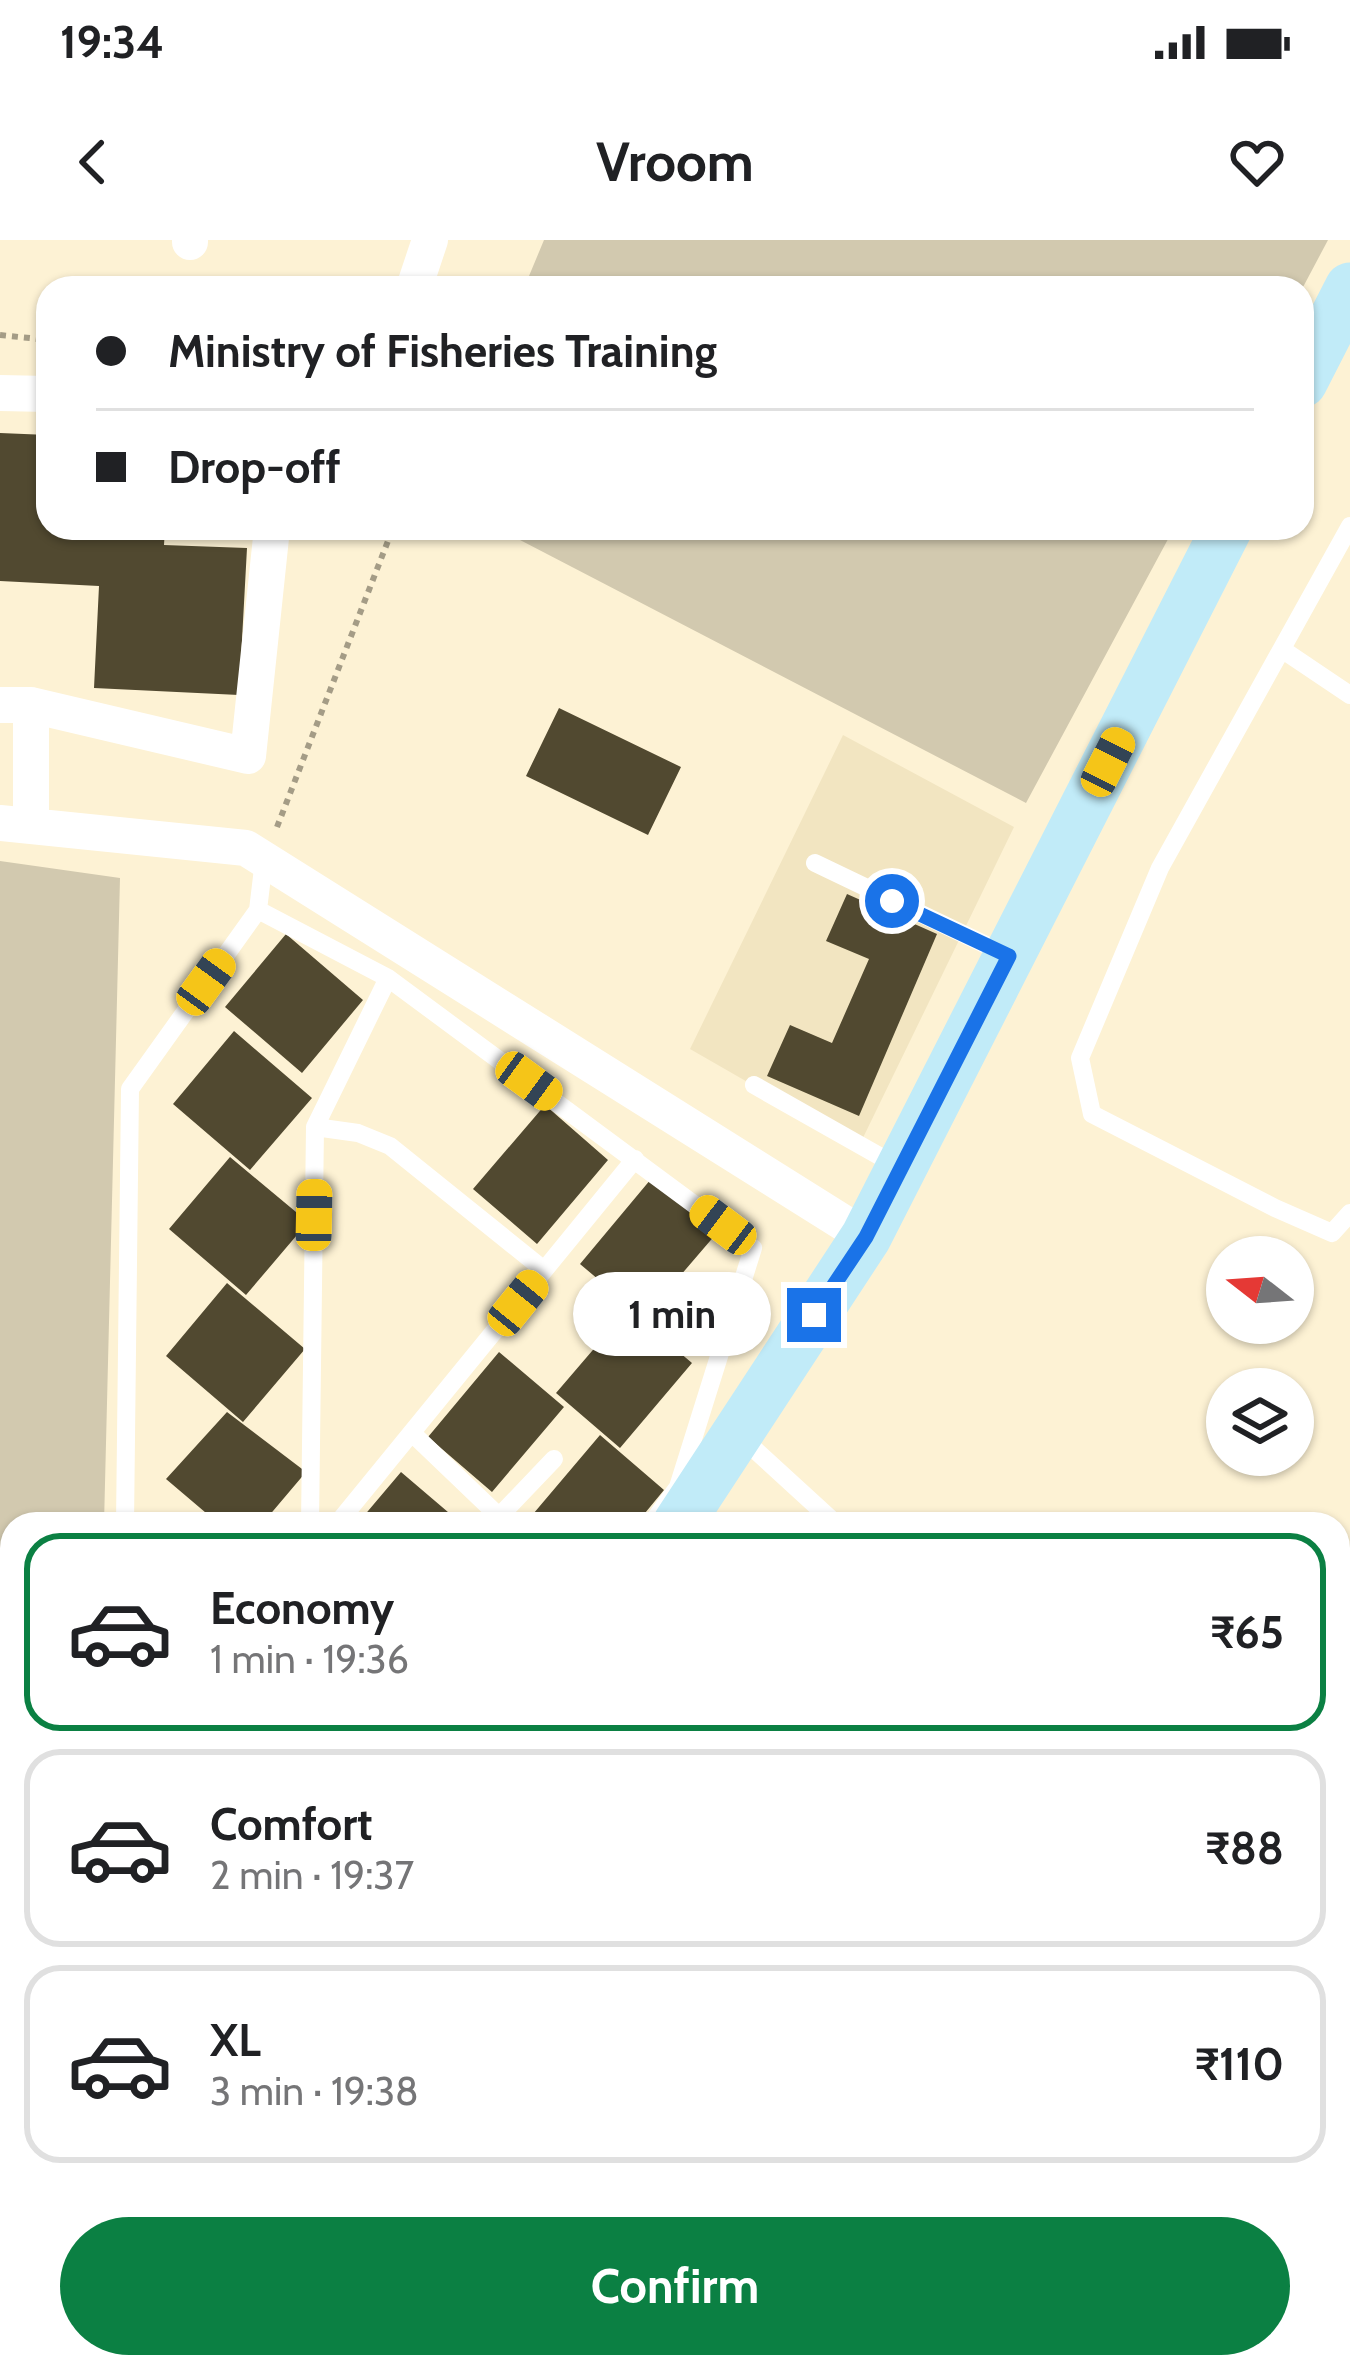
<!DOCTYPE html>
<meta charset="utf-8">
<style>
body{margin:0;font-family:Cabin,sans-serif;background:#f6f6f6;color:#202124;height:100vh;display:flex;flex-direction:column;font-size:45px;white-space:nowrap}
*{box-sizing:border-box;margin:0}
p{font-size:39px;color:#757577}
.icon{flex:none;width:66px;height:66px;fill:none;stroke:currentColor;stroke-width:2;stroke-linecap:round;stroke-linejoin:round}
.map{position:relative;flex:1;overflow:hidden}
.sheet{position:absolute;left:0px;top:1272px;width:1350px;height:867px;display:flex;flex-direction:column;background:#fff;border-radius:36px 36px 0 0;box-shadow:0 3px 9px #0004}
.sheet>*{flex:none}
.top-card{position:absolute;left:36px;top:36px;width:1278px;height:264px;border-radius:36px;box-shadow:0 3px 9px #0004;display:grid;align-content:center;height:264px;padding:0 60px;background:#fff}
.needle{width:78px;rotate:287deg}
.tools{position:absolute;left:1206px;top:996px;display:grid;gap:24px}
.tools a{display:grid;place-items:center;width:108px;height:108px;border-radius:50%;background:#fff;box-shadow:0 3px 9px #0004;font-size:60px}
.end{position:absolute;width:54px;height:54px;margin:-27px;border:15px solid #1a73e8;background:#fff;box-shadow:0 0 0 6px #fff}
.from{border-radius:50%}
.bubble{position:absolute;height:84px;border-radius:42px;background:#fff;box-shadow:0 3px 9px #0004;font-size:39px;font-weight:700;line-height:84px;text-align:center}
.car{position:absolute;width:36px;height:72px;margin:-36px -18px;border-radius:15px;box-shadow:0 0 9px 3px #0007;background:linear-gradient(#f5c518 24%,#345 0 40%,#f5c518 0 76%,#345 0 86%,#f5c518 0)}
.top-card b{display:flex;align-items:center;gap:42px;height:114px;font-size:45px}
.top-card b+b{border-top:3px solid #e0e0e0}
.top-card i{width:30px;height:30px;background:#202124}
ul{padding:21px 0 0;list-style:none}
li{display:flex;align-items:center;gap:36px;height:198px;margin:0 24px 18px;padding:0 36px;border:6px solid #e0e0e0;border-radius:36px}
li div{flex:1}
li b{display:block;font-size:45px}
li em{font-style:normal;font-weight:700}
li.selected{border-color:#0b8043}
li>.icon{width:108px;height:108px;stroke-width:1.5}
.action{display:flex;gap:24px;margin-top:auto;padding:24px 60px}
.action a{flex:1;height:138px;border-radius:72px;background:#0b8043;color:#fff;font-size:48px;font-weight:700;line-height:138px;text-align:center}
.status{display:flex;justify-content:space-between;align-items:center;height:84px;padding:0 60px;background:#fff;direction:ltr}
.status svg{height:33px;fill:currentColor}
header{display:flex;justify-content:space-between;align-items:center;height:156px;padding:0 60px;background:#fff;font-size:54px;font-weight:700}
.map>svg:first-child{display:block}
.built{fill:#f2e5c1}
.green{fill:#d2c9af}
.building{fill:#514930}
.lines{fill:none;stroke-linecap:round;stroke-linejoin:round}
.path{stroke:#a49c86;stroke-width:6;stroke-dasharray:6 6;stroke-linecap:butt}
.lane{stroke:#fff;stroke-width:18}
.street{stroke:#fff;stroke-width:36}
.secondary{stroke:#c1ebf8;stroke-width:51}
.route{stroke:#1a73e8;stroke-width:15}
</style>
<div class="status"><b>19:34</b><svg viewBox="0 0 49 12"><path d="M0 12V9h3v3zM5 12V6h3v6zM10 12V3h3v9zM15 12V0h3v12zM26 1h20v11H26zM47 4h2v5h-2z"/></svg></div>
<header><svg class="icon" aria-label="back" viewBox="0 0 24 24"><path d="M15 5l-7 7 7 7"/></svg>Vroom<svg class="icon" aria-label="heart" viewBox="0 0 24 24"><path d="M12 20l-8-8c-3-5 5-10 8-4 3-6 11-1 8 4z"/></svg></header>
<div class="map">
<svg width="1350" height="2137" viewBox="0 0 1350 2137">
<rect width="100%" height="100%" fill="#fdf2d4"/>
<path class="built" d="M843 495 1014 587 859 906 690 809Z
M1350 1917V2137H1197L1236 2127H1338V1939Z"/>
<path class="green" d="M544 0H1328L1302 49 524 48Z
M497 288H1174L1026 563Z
M0 621 120 638 104 1284H12V1635L0 1634Z"/>
<path class="building" d="M0 193 48 195V288H165L164 305 247 308 239 455 94 448 99 346 0 341Z
M559 468 681 527 648 595 526 536Z
M847 654 937 694 859 876 767 836 790 785 832 803 869 719 826 701Z
M286 694 363 760 302 833 225 767Z
M234 791 312 858 250 930 173 864Z
M545 865 608 920 537 1004 473 949Z
M230 917 308 982 246 1055 169 989Z
M651 939 716 994 644 1078 580 1024Z
M227 1043 305 1109 243 1182 166 1116Z
M628 1069 692 1123 620 1208 556 1153Z
M499 1112 564 1167 492 1252 428 1197Z
M227 1172 306 1232 262 1284H219L166 1239Z
M600 1195 664 1250 636 1284H534L528 1280Z
M401 1232 462 1284H357Z"/>
<g class="lines">
<path class="path" d="M0 95 48 100
M277 587 393 288"/>
<path class="lane" d="M1350 286 1160 628 1080 818 1092 874 1275 968 1332 993 1350 973
M1283 410 1350 455
M815 623 1005 714
M258 670 388 738 753 1008 678 1247 651 1284
M754 845 897 926
M315 887 358 893 390 906 544 1030
M412 1193 507 1284
M741 1197 836 1284
M125 1284 130 849 258 670 264 620
M310 1284 315 887 388 738
M337 1284 635 919
M492 1284 554 1219
M1338 2102 1350 2080
M1319 2137 1324 2127"/>
<path class="street" d="M190 2V0
M414 48 430 0
M0 153 48 154
M0 465H31L248 516 272 288
M0 583 246 608 866 997
M31 586V465"/>
<path class="secondary" d="M1302 142 1350 48
M678 1284 866 997 1227 288
M0 1652H12"/>
</g>
<g class="lines">
<path class="route" d="M814 1075 866 997 1009 716 892 661"/>
</g>
</svg>
<div class="tools">
<a><svg class="needle" viewBox="-14 -14 28 28"><path d="M0-13l5 13h-10z" fill="#e53935"/><path d="M0 13l5-13h-10z" fill="#757577"/></svg></a>
<a><svg class="icon" aria-label="layers" viewBox="0 0 24 24"><path d="M12 4l9 5-9 5-9-5zM3 14l9 5 9-5"/></svg></a>
</div>
<i class="end from" style="left:892px;top:661px"></i>
<i class="end" style="left:814px;top:1075px"></i>
<div class="bubble" style="left:573px;top:1032px;width:198px">1 min</div>
<i class="car" style="left:1108px;top:522px;rotate:27deg"></i>
<i class="car" style="left:206px;top:742px;rotate:36deg"></i>
<i class="car" style="left:529px;top:841px;rotate:126deg"></i>
<i class="car" style="left:314px;top:975px;rotate:1deg"></i>
<i class="car" style="left:723px;top:985px;rotate:307deg"></i>
<i class="car" style="left:518px;top:1063px;rotate:39deg"></i>
<div class="top-card">
<b><i class="from"></i>Ministry of Fisheries Training</b>
<b><i></i>Drop-off</b>
</div>
<section class="sheet">
<ul>
<li class="selected"><svg class="icon" aria-label="car" viewBox="0 0 24 24"><path d="M5 17H2v-5l4-1 3-4h7l3 4 3 1v5h-3M9 17h6M6 11h13"/><circle cx="7" cy="17" r="2"/><circle cx="17" cy="17" r="2"/></svg><div><b>Economy</b><p>1 min · 19:36</p></div><em>₹65</em></li>
<li><svg class="icon" aria-label="car" viewBox="0 0 24 24"><path d="M5 17H2v-5l4-1 3-4h7l3 4 3 1v5h-3M9 17h6M6 11h13"/><circle cx="7" cy="17" r="2"/><circle cx="17" cy="17" r="2"/></svg><div><b>Comfort</b><p>2 min · 19:37</p></div><em>₹88</em></li>
<li><svg class="icon" aria-label="car" viewBox="0 0 24 24"><path d="M5 17H2v-5l4-1 3-4h7l3 4 3 1v5h-3M9 17h6M6 11h13"/><circle cx="7" cy="17" r="2"/><circle cx="17" cy="17" r="2"/></svg><div><b>XL</b><p>3 min · 19:38</p></div><em>₹110</em></li>
</ul>
<div class="action"><a>Confirm</a></div>
</section>
</div>
